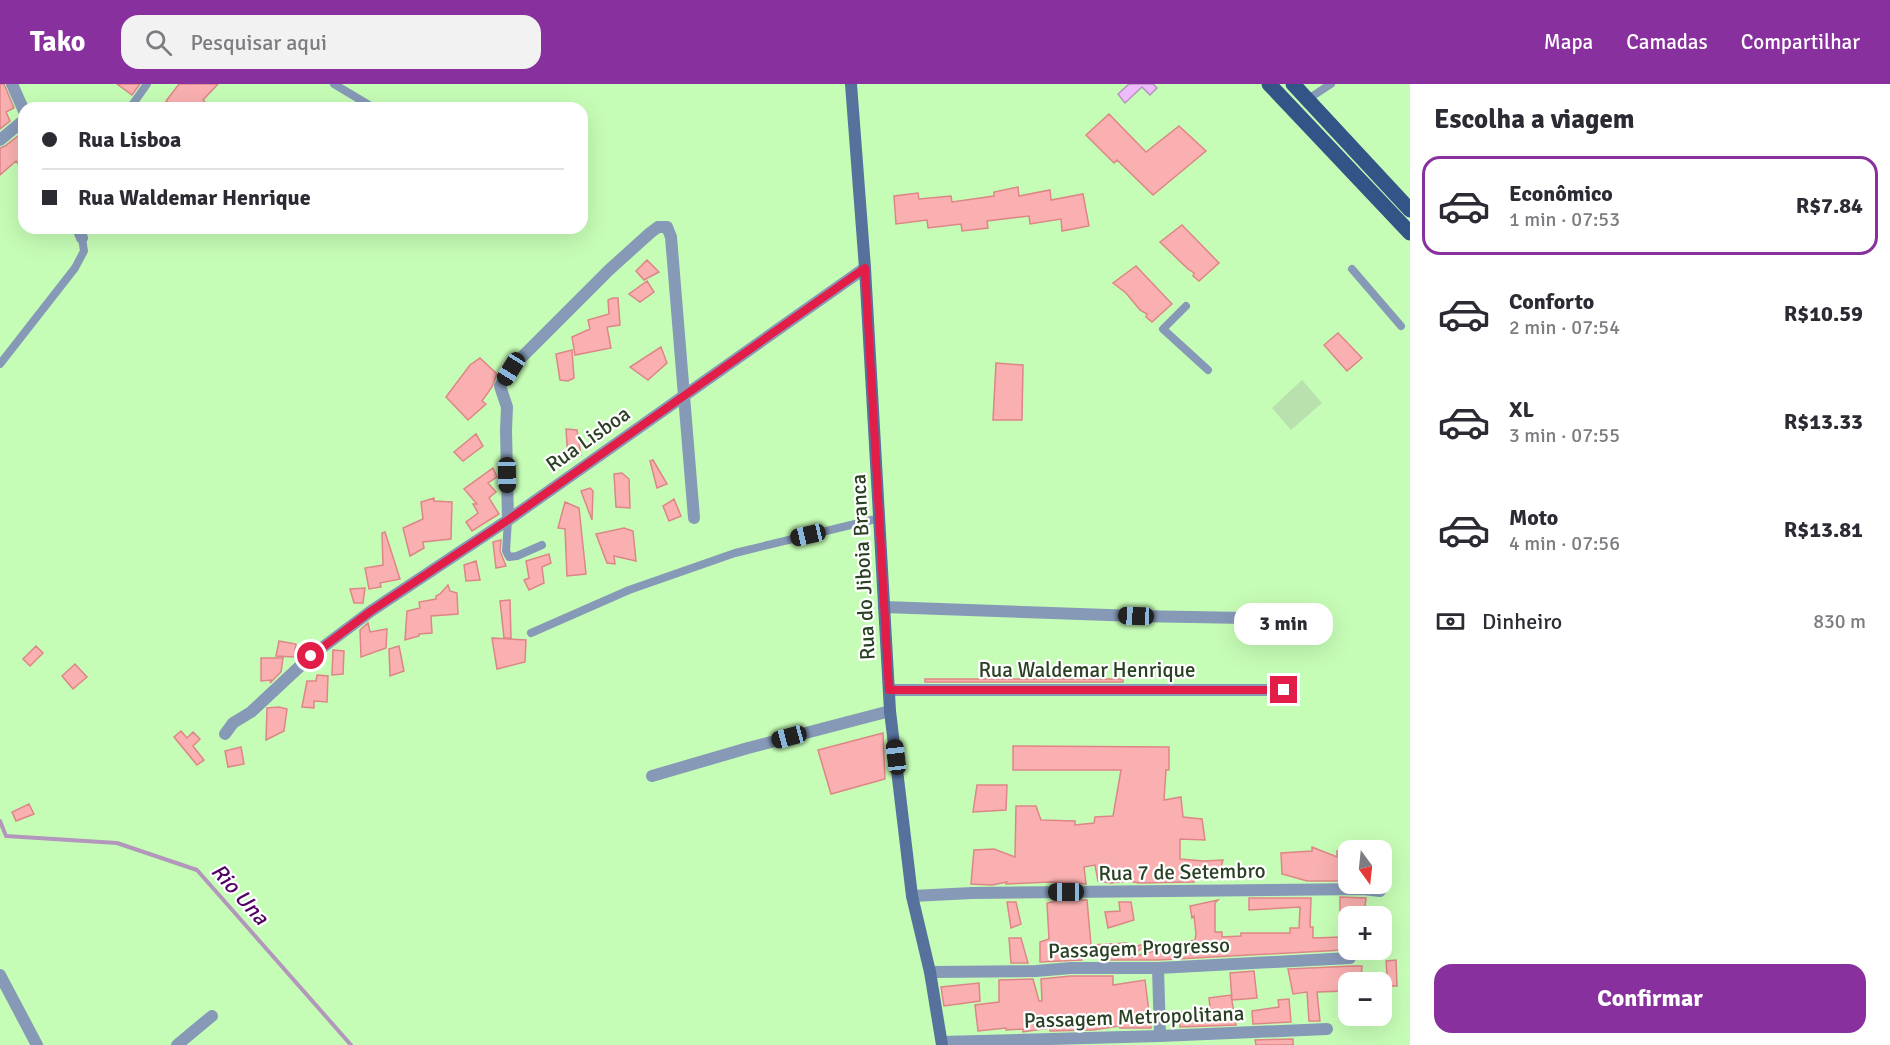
<!DOCTYPE html>
<html lang="pt">
<meta charset="utf-8">
<style>
body{margin:0;font-family:Signika,sans-serif;background:#f2f2f3;color:#2b2b33;height:100vh;display:flex;flex-direction:column;font-size:22px;white-space:nowrap}
*{box-sizing:border-box;margin:0}
p{font-size:20px;color:#7c7c81}
.icon{flex:none;width:33px;height:33px;fill:none;stroke:currentColor;stroke-width:2;stroke-linecap:round;stroke-linejoin:round}
.map{position:relative;flex:1;overflow:hidden}
.panel{display:flex;flex-direction:column;background:#fff;width:480px}
.panel>*{flex:none}
.banner{position:absolute;left:18px;top:18px;width:570px;height:132px;border-radius:18px;box-shadow:0 6px 24px #0002;display:grid;align-content:center;height:132px;padding:0 24px;background:#fff}
.needle{width:39px;rotate:165deg}
.tools{position:absolute;left:1338px;top:756px;display:grid;gap:12px}
.tools a{display:grid;place-items:center;width:54px;height:54px;border-radius:12px;background:#fff;box-shadow:0 6px 24px #0002;font-size:30px}
.end{position:absolute;width:27px;height:27px;margin:-14px;border:8px solid #e11d48;background:#fff;box-shadow:0 0 0 3px #fff}
.from{border-radius:50%}
.bubble{position:absolute;height:42px;border-radius:18px;background:#fff;box-shadow:0 6px 24px #0002;font-size:20px;font-weight:700;line-height:42px;text-align:center}
.car{position:absolute;width:18px;height:36px;margin:-18px -9px;border-radius:8px;box-shadow:0 0 4px 2px #0007;background:linear-gradient(#222 24%,#8ab4d8 0 40%,#222 0 76%,#8ab4d8 0 86%,#222 0)}
.banner b{display:flex;align-items:center;gap:21px;height:57px;font-size:22px}
.banner b+b{border-top:2px solid #e1e1e2}
.banner i{width:15px;height:15px;background:#2b2b33}
ul{padding:0;list-style:none}
li{display:flex;align-items:center;gap:18px;height:99px;margin:0 12px 9px;padding:0 12px;border:3px solid transparent;border-radius:18px}
li div{flex:1}
li b{display:block;font-size:22px}
li em{font-style:normal;font-weight:700}
li.current{border-color:#88319e}
li>.icon{width:54px;height:54px;stroke-width:1.5}
h2{padding:0 24px;font-size:27px;line-height:72px}
.pay{display:flex;align-items:center;gap:15px;height:66px;padding:0 24px;font-size:22px}
.pay p{margin-inline-start:auto}
.cta{display:flex;gap:12px;margin-top:auto;padding:12px 24px}
.cta a{flex:1;height:69px;border-radius:18px;background:#88319e;color:#fff;font-size:24px;font-weight:700;line-height:69px;text-align:center}
header{display:flex;align-items:center;gap:36px;box-sizing:border-box;height:84px;padding:0 30px;background:#88319e;color:#fff}
header strong{font-size:28px}
nav{display:flex;gap:33px;margin-inline-start:auto;font-size:21px}
.search{width:420px;height:54px;background:#f2f2f3;display:flex;align-items:center;gap:15px;box-sizing:border-box;padding:0 21px;border-radius:18px;color:#7c7c81;font-size:22px}
main{display:flex;flex:1;min-height:0}
.map>svg:first-child{display:block}
.green{fill:#b9e1ae}
.water{fill:#eebbfc;stroke:#b396bb;stroke-width:1.5}
.lines{fill:none;stroke-linecap:round;stroke-linejoin:round}
.stream{stroke:#b396bb;stroke-width:4}
.building{fill:#fab0b0;stroke:#de8587;stroke-width:1.5}
.lane{stroke:#8699b7;stroke-width:8}
.street{stroke:#8699b7;stroke-width:12}
.secondary{stroke:#55719c;stroke-width:12}
.primary{stroke:#335487;stroke-width:15}
.route{stroke:#e11d48;stroke-width:8}
.labels{text-anchor:middle;dominant-baseline:central;stroke-width:4.5;stroke-linejoin:round;paint-order:stroke}
.street-label{font-size:21px;fill:#2a4023;stroke:#fff}
.water-label{font-size:22px;font-style:italic;fill:#520064;stroke:#fff}
</style>
<header>
<strong>Tako</strong>
<div class="search"><svg class="icon" aria-label="search" viewBox="0 0 24 24"><circle cx="10" cy="10" r="6"/><path d="M15 15l6 6"/></svg>Pesquisar aqui</div>
<nav><a>Mapa</a><a>Camadas</a><a>Compartilhar</a></nav>
</header>
<main>
<div class="map">
<svg width="1410" height="961" viewBox="0 0 1410 961">
<rect width="100%" height="100%" fill="#c6fdb6"/>
<path class="green" d="M1302 296 1322 319 1291 346 1272 324Z"/>
<path class="water" d="M1129 0H1153L1157 4 1150 11 1142 3 1125 19 1118 10Z"/>
<g class="lines">
<path class="stream" d="M0 737 6 752 117 759 197 786 351 961"/>
</g>
<path class="building" d="M0 0H4L14 24 6 28 10 37 0 45Z
M117 0H140L132 11Z
M179 0H218L203 16 205 18 200 24H176L166 17Z
M1109 30 1146 68 1179 42 1206 67 1153 111 1117 76 1114 79 1086 51Z
M18 52 24 58V87L16 77 0 91V64L5 62Z
M1018 103 1019 112 1050 106 1051 116 1083 110 1089 142 1062 147 1061 135 1030 140 1029 132 987 137 988 144 962 147 961 140 928 144 927 136 896 140 894 112 918 109 919 115 951 112 952 118 994 112V108Z
M1182 141 1219 179 1199 197 1193 192 1194 189 1188 185 1160 158Z
M647 176 659 188 644 196 636 187Z
M1136 182 1172 220 1152 238 1146 233 1147 230 1140 226 1126 209 1113 199Z
M647 197 654 208 640 218 629 210Z
M613 214H618L620 241 607 243 611 264 575 271 572 253 590 245 588 236 609 230 608 216Z
M1338 249 1362 274 1347 287 1324 261Z
M661 263 667 279 648 296 630 283Z
M572 266 574 294 568 297 560 296 556 270Z
M480 274 497 290 492 303 482 317 486 320 468 336 446 313 470 281Z
M996 279 1023 281 1022 336H993Z
M566 345 577 346 581 371 568 375Z
M476 350 483 362 463 377 454 368Z
M653 376 667 400 657 404 650 377Z
M493 384 497 393 488 399 496 408 489 414 499 430 472 447 466 438 478 429 473 420H477L464 405Z
M622 389 629 395 630 424 616 423 614 390Z
M590 404 593 407 592 436 581 407Z
M434 414V417L452 418 451 455 423 458 424 464 410 472 403 444 423 435 421 418Z
M674 415 681 432 669 437 663 422Z
M565 418 579 424 586 490 567 492 565 445 558 444Z
M624 444 633 447 636 477 614 472 615 480 607 479 596 450Z
M385 448 400 495 380 499 381 503 369 505 365 484 383 481 382 449Z
M501 456 500 467 506 482 496 484 493 458Z
M549 470 551 479 542 483 544 499 529 506 524 496 529 494 526 477Z
M476 477 480 496 466 497 464 481Z
M448 501 450 507 457 509 458 530 431 532 432 549 419 550V552L405 556 407 527 420 524 419 518 436 515V512L440 510Z
M365 504 363 519H354L350 505Z
M510 516 511 554H504L500 517Z
M368 539 370 548 387 545 386 564 361 573 360 546Z
M492 554 526 556 525 578 497 585Z
M279 557 296 560 294 573 276 572Z
M36 562 43 569 30 582 23 575Z
M399 562 404 587 390 592 389 565Z
M333 566 344 567 343 590 332 591Z
M261 574H283L281 588 270 599 271 596 261 597Z
M75 580 87 593 73 605 62 592Z
M317 591 328 592 327 618 314 617V624L302 623 307 597H316Z
M925 595H1123V598H925Z
M279 623 287 625 284 647 266 656 267 624Z
M181 647 187 654 193 648 200 655 193 662 204 676 197 681 174 653Z
M883 649 885 695 831 710 818 666Z
M1013 662 1169 663V686H1166L1164 716 1181 713 1183 733 1202 735 1205 756 1180 755V775L1203 777 1223 776 1220 787 1194 789V798L1139 799 1128 797 1111 799 1098 797 1095 781 1084 783 1086 800 1050 798 1006 800 1007 798 992 801 971 800 974 766 994 765 1015 773 1016 722H1036L1041 736 1075 737V741L1094 739 1095 733 1113 732 1121 686H1013Z
M241 663 244 680 228 683 225 667Z
M977 701H1007L1006 726 973 728Z
M29 720 34 730 16 737 12 728Z
M1312 763 1337 773V767H1348V797H1307L1282 790 1281 769 1312 767Z
M1340 813 1366 814 1364 832H1340Z
M1249 814H1311L1310 843H1313V854L1342 853 1343 866 1158 876H1102L1099 867 1081 871 1082 876 1040 878V858L1049 855 1047 819 1061 816H1087L1091 861 1127 859 1128 864 1149 859 1128 874 1195 856 1196 850 1194 832 1192 834 1190 822 1218 816 1215 819V848H1222V853L1241 852V849H1290V844H1299L1300 823 1249 826Z
M1007 818H1016L1021 840 1011 844Z
M1119 818H1131L1134 836 1108 844 1105 828 1120 827Z
M1009 854H1021L1028 879H1011Z
M1396 876 1397 902H1388L1386 877Z
M1353 882H1362L1361 898H1347V907L1317 908 1320 937H1309L1307 908 1293 910 1288 885Z
M1254 887 1257 914 1232 916 1230 889Z
M1071 892H1113V901L1145 896 1151 944H1120L1119 942 1093 946 1050 947V944L1023 948V945L1006 946V944L978 947 975 921 999 918V896L1033 895 1039 917H1042L1041 895Z
M979 899 980 917 944 922 941 903Z
M1231 911 1236 941 1180 943V928L1211 933 1209 914Z
M1289 915 1291 938 1253 940 1252 927 1279 923 1278 916Z
M1293 955V961H1256L1255 956Z"/>
<g class="lines">
<path class="lane" d="M334 0 374 24
M1308 15 1331 0
M130 24 147 0
M1352 185 1401 242
M1186 222 1163 245 1208 286
M0 280 75 184 84 167 82 154
M508 436 506 467 509 473 517 472 542 461
M531 549 629 506 735 469 880 434"/>
<path class="street" d="M12 0 24 27
M0 56 24 36
M78 144 82 154
M508 436 506 346 507 323 500 302 511 284 609 186 650 149 658 143H667L671 153 694 434
M884 523 1136 532 1247 534
M889 606H1284
M225 650 233 639 251 628 311 572 371 527 508 436 865 184
M652 692 748 664 890 627
M912 812 972 809 1363 805 1380 807
M1158 884 1160 952
M930 888 1036 887 1071 884H1158L1350 874
M0 891 37 961
M942 958 1160 952 1327 945
M177 961 212 932"/>
<path class="secondary" d="M851 0 865 184 890 627 912 812 930 888 942 961"/>
<path class="primary" d="M1269 0 1410 149
M1293 0 1410 126"/>
</g>
<g class="lines">
<path class="route" d="M311 572 371 527 508 436 865 184 889 606H1284"/>
</g>
<g class="labels">
<g class="street-label">
<text transform="translate(588 355) rotate(-35)">Rua Lisboa</text>
<text transform="translate(863 483) rotate(-93)">Rua do Jiboia Branca</text>
<text x="1087" y="586">Rua Waldemar Henrique</text>
<text transform="translate(1182 788) rotate(-1)">Rua 7 de Setembro</text>
<text transform="translate(1139 864) rotate(-2)">Passagem Progresso</text>
<text transform="translate(1134 933) rotate(-2)">Passagem Metropolitana</text>
</g>
<g class="water-label">
<text transform="translate(240 810) rotate(48)">Rio Una</text>
</g>
</g>
</svg>
<div class="tools">
<a><svg class="needle" viewBox="-14 -14 28 28"><path d="M0-13l5 13h-10z" fill="#e53935"/><path d="M0 13l5-13h-10z" fill="#7c7c81"/></svg></a>
<a>+</a>
<a>−</a>
</div>
<i class="end from" style="left:311px;top:572px"></i>
<i class="end" style="left:1284px;top:606px"></i>
<div class="bubble" style="left:1234px;top:519px;width:99px">3 min</div>
<i class="car" style="left:511px;top:285px;rotate:212deg"></i>
<i class="car" style="left:507px;top:391px;rotate:179deg"></i>
<i class="car" style="left:808px;top:451px;rotate:257deg"></i>
<i class="car" style="left:1136px;top:532px;rotate:272deg"></i>
<i class="car" style="left:789px;top:653px;rotate:255deg"></i>
<i class="car" style="left:896px;top:673px;rotate:353deg"></i>
<i class="car" style="left:1066px;top:808px;rotate:270deg"></i>
<div class="banner">
<b><i class="from"></i>Rua Lisboa</b>
<b><i></i>Rua Waldemar Henrique</b>
</div>
</div>
<section class="panel">
<h2>Escolha a viagem</h2>
<ul>
<li class="current"><svg class="icon" aria-label="car" viewBox="0 0 24 24"><path d="M5 17H2v-5l4-1 3-4h7l3 4 3 1v5h-3M9 17h6M6 11h13"/><circle cx="7" cy="17" r="2"/><circle cx="17" cy="17" r="2"/></svg><div><b>Econômico</b><p>1 min · 07:53</p></div><em>R$7.84</em></li>
<li><svg class="icon" aria-label="car" viewBox="0 0 24 24"><path d="M5 17H2v-5l4-1 3-4h7l3 4 3 1v5h-3M9 17h6M6 11h13"/><circle cx="7" cy="17" r="2"/><circle cx="17" cy="17" r="2"/></svg><div><b>Conforto</b><p>2 min · 07:54</p></div><em>R$10.59</em></li>
<li><svg class="icon" aria-label="car" viewBox="0 0 24 24"><path d="M5 17H2v-5l4-1 3-4h7l3 4 3 1v5h-3M9 17h6M6 11h13"/><circle cx="7" cy="17" r="2"/><circle cx="17" cy="17" r="2"/></svg><div><b>XL</b><p>3 min · 07:55</p></div><em>R$13.33</em></li>
<li><svg class="icon" aria-label="car" viewBox="0 0 24 24"><path d="M5 17H2v-5l4-1 3-4h7l3 4 3 1v5h-3M9 17h6M6 11h13"/><circle cx="7" cy="17" r="2"/><circle cx="17" cy="17" r="2"/></svg><div><b>Moto</b><p>4 min · 07:56</p></div><em>R$13.81</em></li>
</ul>
<div class="pay"><svg class="icon" aria-label="cash" viewBox="0 0 24 24"><path d="M3 7h18v10H3z"/><circle cx="12" cy="12" r="2"/></svg>Dinheiro<p>830 m</p></div>
<div class="cta"><a>Confirmar</a></div>
</section>
</main>
